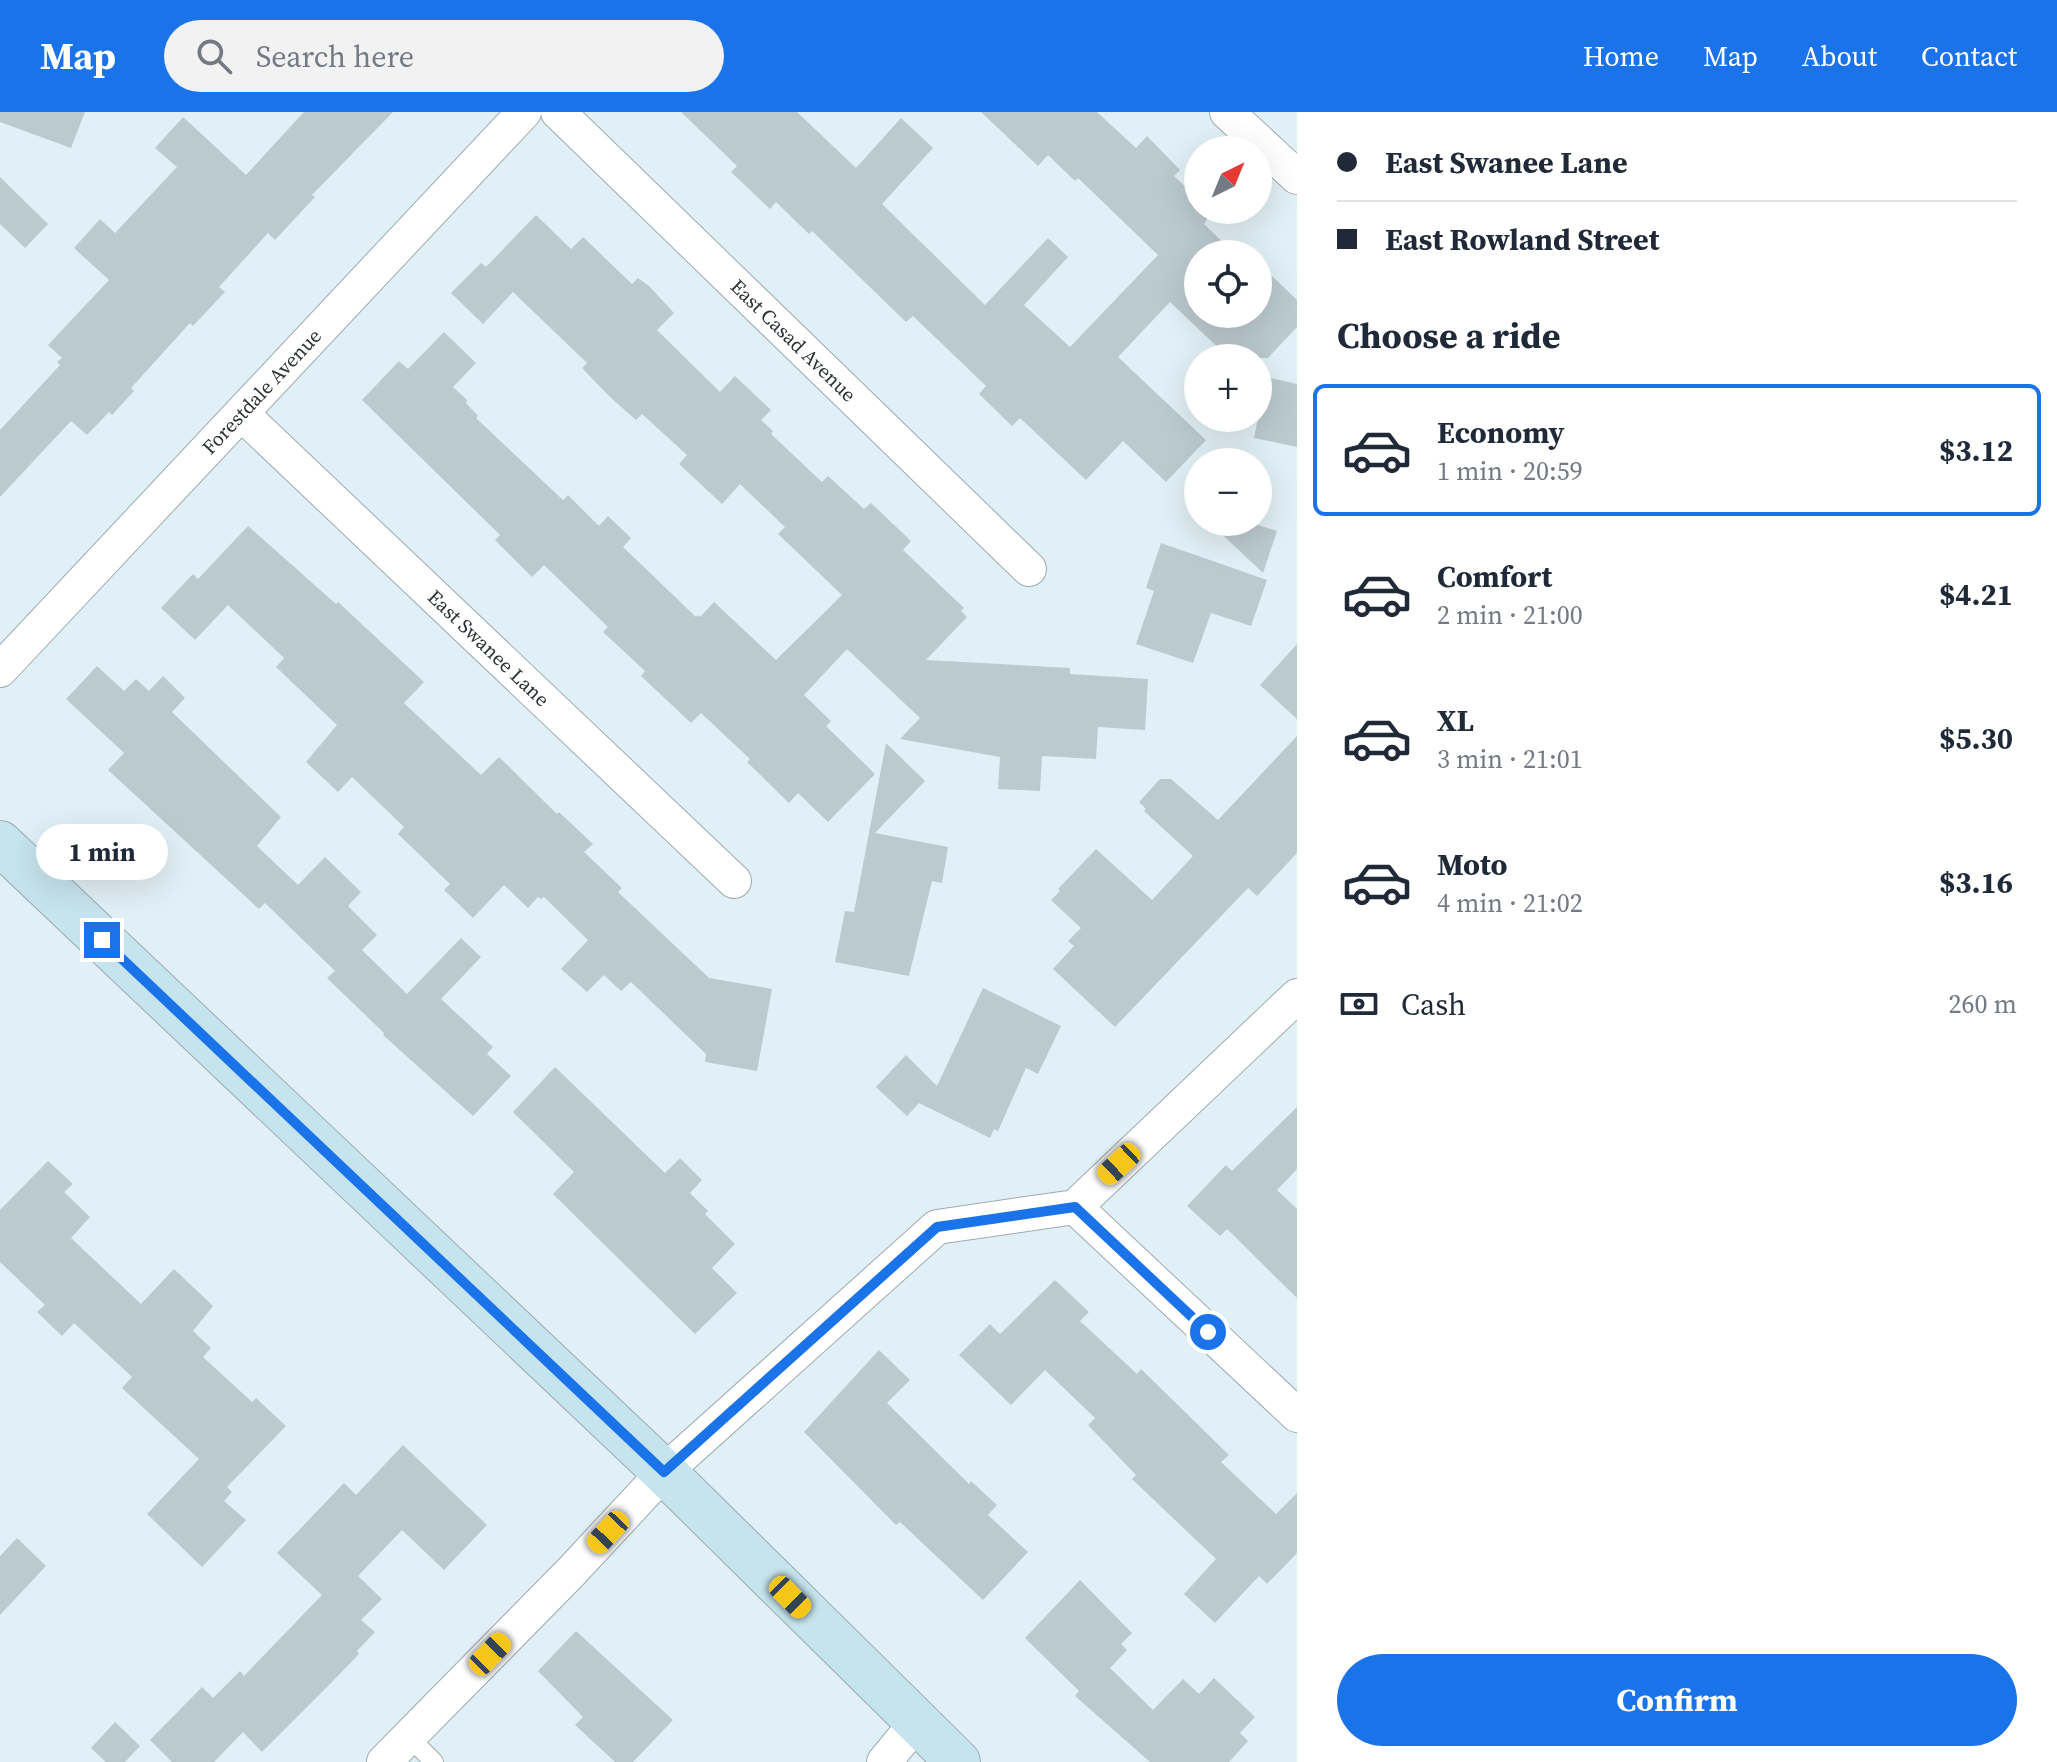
<!DOCTYPE html>
<html lang="en">
<head>
<meta charset="utf-8">
<style>
	:root { --surface:#fff; --page:#f2f2f3; --text:#1f2937; --muted:#747a83; --line:#e0e1e3; --accent:#1a73e8 }
	body { margin:0; font-family:"Source Serif 4",serif; background:var(--page); color:var(--text); height:100vh; display:flex; flex-direction:column; font-size:30px; white-space:nowrap }
	* { box-sizing:border-box; margin:0 }
	p { font-size:26px; color:var(--muted) }
	.icon { flex:none; width:44px; height:44px; fill:none; stroke:currentColor; stroke-width:2; stroke-linecap:round; stroke-linejoin:round }
	.map { position:relative; flex:1; overflow:hidden }
	.drawer { display:flex; flex-direction:column; background:var(--surface); width:760px }
	.drawer>* { flex:none }
	.banner { display:grid; align-content:center; height:176px; padding:0 40px; background:var(--surface) }
	.needle { width:52px; rotate:43deg }
	.tools { position:absolute; left:1184px; top:24px; display:grid; gap:16px }
	.tools a { display:grid; place-items:center; width:88px; height:88px; border-radius:50%; background:var(--surface); box-shadow:0 8px 32px #0002; font-size:40px }
	.end { position:absolute; width:36px; height:36px; margin:-18px; border:10px solid #1a73e8; background:#fff; box-shadow:0 0 0 4px #fff }
	.from { border-radius:50% }
	.bubble { position:absolute; height:56px; border-radius:28px; background:var(--surface); box-shadow:0 8px 32px #0002; font-size:26px; font-weight:700; line-height:56px; text-align:center }
	.car { position:absolute; width:24px; height:48px; margin:-24px -12px; border-radius:10px; box-shadow:0 0 6px 2px #0007; background:linear-gradient(#f5c518 24%,#345 0 40%,#f5c518 0 76%,#345 0 86%,#f5c518 0) }
	.banner b { display:flex; align-items:center; gap:28px; height:76px; font-size:30px }
	.banner b+b { border-top:2px solid var(--line) }
	.banner i { width:20px; height:20px; background:var(--text) }
	ul { padding:0; list-style:none }
	li { display:flex; align-items:center; gap:24px; height:132px; margin:0 16px 12px; padding:0 24px; border:4px solid transparent; border-radius:12px }
	li div { flex:1 }
	li b { display:block; font-size:30px }
	li em { font-style:normal; font-weight:700 }
	li.on { border-color:var(--accent) }
	li>.icon { width:72px; height:72px; stroke-width:1.5 }
	h2 { padding:0 40px; font-size:36px; line-height:96px }
	.pay { display:flex; align-items:center; gap:20px; height:88px; padding:0 40px; font-size:30px }
	.pay p { margin-inline-start:auto }
	.cta { display:flex; gap:16px; margin-top:auto; padding:16px 40px }
	.cta a { flex:1; height:92px; border-radius:48px; background:var(--accent); color:#fff; font-size:32px; font-weight:700; line-height:92px; text-align:center }
	header { display:flex; align-items:center; gap:48px; box-sizing:border-box; height:112px; padding:0 40px; background:var(--accent); color:#fff }
	header strong { font-size:38px }
	nav { display:flex; gap:44px; margin-inline-start:auto; font-size:28px }
	.search { width:560px; height:72px; background:var(--page); display:flex; align-items:center; gap:20px; box-sizing:border-box; padding:0 28px; border-radius:44px; color:var(--muted); font-size:30px }
	main { display:flex; flex:1; min-height:0 }
	.map>svg:first-child { display:block }
</style>
</head>
<body>
<header>
<strong>Map</strong>
<div class="search"><svg class="icon" aria-label="search" viewBox="0 0 24 24"><circle cx="10" cy="10" r="6"/><path d="M15 15l6 6"/></svg>Search here</div>
<nav><a>Home</a><a>Map</a><a>About</a><a>Contact</a></nav>
</header>
<main>
<div class="map">
<svg width="1297" height="1650" viewBox="0 0 1297 1650">
	<rect width="100%" height="100%" fill="#e1f0f6"/>
	<path fill="#bbcacf" d="M0,0h85l-14,36 -71,-26z
		M304,0h89l-81,83 3,2 -40,43 -7,-7 -49,54 6,5 -32,34 -3,-3 -59,65 3,3 -22,24 -3,-3 -22,23 -16,-14 -71,76v-67l60,-65 -3,-3 5,-4 -14,-13 61,-65 -35,-32 26,-29 15,14 62,-66 -22,-19 28,-31 63,58z
		M681,0h116l59,56 45,-50 32,30 -51,56 103,101 63,-67 20,19 -44,48 46,42 88,-92 -80,-77 -3,3 -27,-26 -10,11 -57,-54h116l39,36 11,-12 33,34 -6,6 24,23v11h9v10l-3,4 31,30h-37v60h60v-23l14,-15 25,24v27l-29,31h-39l-59,-56 -52,55 88,83 -40,42 -43,-41 -37,39 -66,-62 -8,8 -33,-32 7,-8 -73,-70 -7,6 -94,-91 -3,3 -33,-32 -6,7 -39,-37 6,-6z
		M0,65l48,47 -23,24 -25,-24z
		M536,103l35,34 12,-12 49,47 6,-6 11,8 25,27 -17,17 63,62 15,-16 36,34 -10,10 12,11 -2,3 51,48 6,-6 36,33 7,-6 40,38 -8,9 61,58 -3,3 6,6 -41,43 144,8v6l78,5 -3,51 -47,-3 -2,32 -54,-3 -2,35 -42,-2 2,-32 -100,-18 20,-21 -73,-69 -43,46 27,26 -5,5 49,48 -47,48 -30,-29 -9,10 -42,-41 3,-3 -49,-46 -10,10 -50,-47 4,-5 -42,-39 5,-5 -64,-62 -12,12 -37,-37 5,-5 -138,-135 37,-39 9,8 36,-37 32,31 -23,24 14,13 -1,3 12,13 -2,2 87,82 5,-5 31,31 9,-10 23,22 -8,9 73,70 2,-2 2,2 14,-15 62,58 66,-65 -64,-61 7,-7 -45,-43 -18,20 -43,-40 8,-9 -45,-41 -6,6 -25,-22 -29,-30 5,-5 -74,-71 -30,32 -32,-31 30,-30 5,4z
		M1258,263l39,9v63l-43,-9 4,-20z
		M1209,410h40l28,9 -14,42z
		M248,414l88,78 2,-2 86,80 -20,21 77,72 18,-18 58,57 2,-2 34,32 -9,8 38,36 -4,4 91,86 63,11 -15,82 -52,-9 1,-8 -75,-72 -10,9 -17,-16 -17,17 -26,-23 27,-29 -44,-43 -3,2 -3,-2 -10,11 -24,-23 -31,33 -29,-28 6,-6 -52,-50 6,-7 -52,-50 -14,15 -32,-30 31,-37 -61,-58 8,-9 -56,-53 -33,35 -34,-32 32,-34 5,5z
		M1161,431l106,37 -16,46 -40,-13 -18,50 -57,-19 18,-53 -8,-3z
		M1297,532v75l-37,-34z
		M97,554l27,25 12,-12 13,12 14,-15 22,22 -13,14 109,105 -24,29 41,39 27,-28 36,35 -13,14 29,29 -15,15 45,44 54,-56 20,19 -40,42 52,48 -6,7 24,22 -38,40 -90,-81 1,-2 -57,-55 8,-7 -70,-68 -6,6 -151,-139 16,-17 -58,-54z
		M1297,624v117l-40,43 -9,-8 -133,139 -62,-58 21,-23 -6,-5 13,-13 -30,-28 9,-9 -2,-2 38,-40 56,51 41,-44 -49,-45 2,-2 -7,-7 21,-23h11l47,41z
		M886,631l39,38 -50,52 73,14 -6,36 -10,-2 -23,95 -74,-14 10,-51 9,1z
		M983,876l78,38 -23,48 -12,-6 -28,63 -4,-2 -4,9 -71,-35 -12,13 -31,-29 30,-32 31,31z
		M555,955l110,106 15,-15 22,22 -12,13 18,18 -3,3 30,30 -23,24 25,25 -42,41 -142,-140 21,-22 -61,-60z
		M1297,995v62l-20,21 20,19v89l-70,-69 -7,7 -33,-30 39,-41 6,6z
		M48,1049l25,23 -9,8 26,25 -19,21 70,66 33,-35 39,37 -20,25 18,17 -8,9 49,45 4,-4 30,28 -59,61 5,5 -8,9 22,19 -44,47 -55,-53 52,-55 -77,-71 10,-11 -58,-54 -12,13 -25,-24 8,-7 -45,-43v-52z
		M1055,1168l34,32 -9,9 57,53 4,-5 88,86 -8,7 55,52 21,-21v60l-30,31 -8,-8 -44,47 -31,-29 32,-35 -84,-80 4,-4 -48,-50 7,-7 -50,-48 -34,35 -52,-50 31,-31 10,10z
		M879,1238l31,30 -23,23 82,81 2,-3 26,24 -9,10 40,37 -45,48 -83,-78 -4,3 -92,-93z
		M403,1333l84,80 -43,45 -42,-40 -44,46 24,23 -21,21 14,12 -18,19 2,3 -28,29 -69,69 -19,-20 -29,30h-42l-22,-22 52,-53 11,11 27,-27 4,5 78,-81 -45,-42 67,-70 12,12z
		M17,1426l29,28 -46,49v-59z
		M1080,1468l52,53 -11,11 6,6 -17,18 43,42 30,-31 16,15 15,-16 41,39 -15,16 8,8 -19,21h-79l-75,-66 4,-5 -54,-53z
		M576,1519l97,89 -40,42h-18l-40,-37 8,-8 -45,-46z
		M115,1610l25,24 -15,16h-19l-15,-14z"/>
	<g fill="none" stroke-linecap="round" stroke-linejoin="round">
		<defs>
			<path id="lane" d="M409,1625l25,25"/>
			<g id="street">
				<path id="s1" d="M558,0l471,457"/>
				<path d="M1227,0l70,65"/>
				<path id="s2" d="M242,302l492,467"/>
				<path id="s3" d="M0,558l524,-558"/>
				<path d="M1075,1095l222,208"/>
				<path d="M384,1650l187,-190 93,-100 273,-245 138,-20 222,-211"/>
				<path d="M884,1650l33,-40"/>
			</g>
			<path id="secondary" d="M0,731l664,629 294,290"/>
		</defs>
		<use href="#lane" stroke="#9dabb1" stroke-width="20"/>
		<use href="#street" stroke="#9dabb1" stroke-width="36"/>
		<use href="#secondary" stroke="#9dabb1" stroke-width="46"/>
		<use href="#lane" stroke="#fff" stroke-width="18"/>
		<use href="#street" stroke="#fff" stroke-width="34"/>
		<use href="#secondary" stroke="#c6e4ed" stroke-width="44"/>
	</g>
	<g fill="none" stroke-linecap="round" stroke-linejoin="round">
		<path stroke="#1a73e8" stroke-width="10" d="M102,828l562,532 273,-245 138,-20 133,125"/>
	</g>
	<g text-anchor="middle" dominant-baseline="central" stroke-width="6" stroke-linejoin="round" paint-order="stroke">
		<g font-size="20" fill="#2c3234" stroke="#e1f0f6">
			<text stroke="none"><textPath href="#s1" startOffset="328">East Casad Avenue</textPath></text>
			<text stroke="none"><textPath href="#s3" startOffset="382">Forestdale Avenue</textPath></text>
			<text stroke="none"><textPath href="#s2" startOffset="340">East Swanee Lane</textPath></text>
		</g>
	</g>
</svg>
<div class="tools">
<a><svg class="needle" viewBox="-14 -14 28 28"><path d="M0-13l5 13h-10z" fill="#e53935"/><path d="M0 13l5-13h-10z" fill="#747a83"/></svg></a>
<a><svg class="icon" aria-label="locate" viewBox="0 0 24 24"><circle cx="12" cy="12" r="6"/><path d="M12 2v4M12 18v4M2 12h4M18 12h4"/></svg></a>
<a>+</a>
<a>−</a>
</div>
<i class="end from" style="left:1208px;top:1220px"></i>
<i class="end" style="left:102px;top:828px"></i>
<div class="bubble" style="left:36px;top:712px;width:132px">1 min</div>
<i class="car" style="left:1119px;top:1052px;rotate:227deg"></i>
<i class="car" style="left:608px;top:1420px;rotate:223deg"></i>
<i class="car" style="left:790px;top:1485px;rotate:135deg"></i>
<i class="car" style="left:490px;top:1542px;rotate:44deg"></i>
</div>
<section class="drawer">
<div class="banner">
<b><i class="from"></i>East Swanee Lane</b>
<b><i></i>East Rowland Street</b>
</div>
<h2>Choose a ride</h2>
<ul>
<li class="on"><svg class="icon" aria-label="car" viewBox="0 0 24 24"><path d="M5 17H2v-5l4-1 3-4h7l3 4 3 1v5h-3M9 17h6M6 11h13"/><circle cx="7" cy="17" r="2"/><circle cx="17" cy="17" r="2"/></svg><div><b>Economy</b><p>1 min · 20:59</p></div><em>$3.12</em></li>
<li><svg class="icon" aria-label="car" viewBox="0 0 24 24"><path d="M5 17H2v-5l4-1 3-4h7l3 4 3 1v5h-3M9 17h6M6 11h13"/><circle cx="7" cy="17" r="2"/><circle cx="17" cy="17" r="2"/></svg><div><b>Comfort</b><p>2 min · 21:00</p></div><em>$4.21</em></li>
<li><svg class="icon" aria-label="car" viewBox="0 0 24 24"><path d="M5 17H2v-5l4-1 3-4h7l3 4 3 1v5h-3M9 17h6M6 11h13"/><circle cx="7" cy="17" r="2"/><circle cx="17" cy="17" r="2"/></svg><div><b>XL</b><p>3 min · 21:01</p></div><em>$5.30</em></li>
<li><svg class="icon" aria-label="car" viewBox="0 0 24 24"><path d="M5 17H2v-5l4-1 3-4h7l3 4 3 1v5h-3M9 17h6M6 11h13"/><circle cx="7" cy="17" r="2"/><circle cx="17" cy="17" r="2"/></svg><div><b>Moto</b><p>4 min · 21:02</p></div><em>$3.16</em></li>
</ul>
<div class="pay"><svg class="icon" aria-label="cash" viewBox="0 0 24 24"><path d="M3 7h18v10H3z"/><circle cx="12" cy="12" r="2"/></svg>Cash<p>260 m</p></div>
<div class="cta"><a>Confirm</a></div>
</section>
</main>
</body>
</html>
